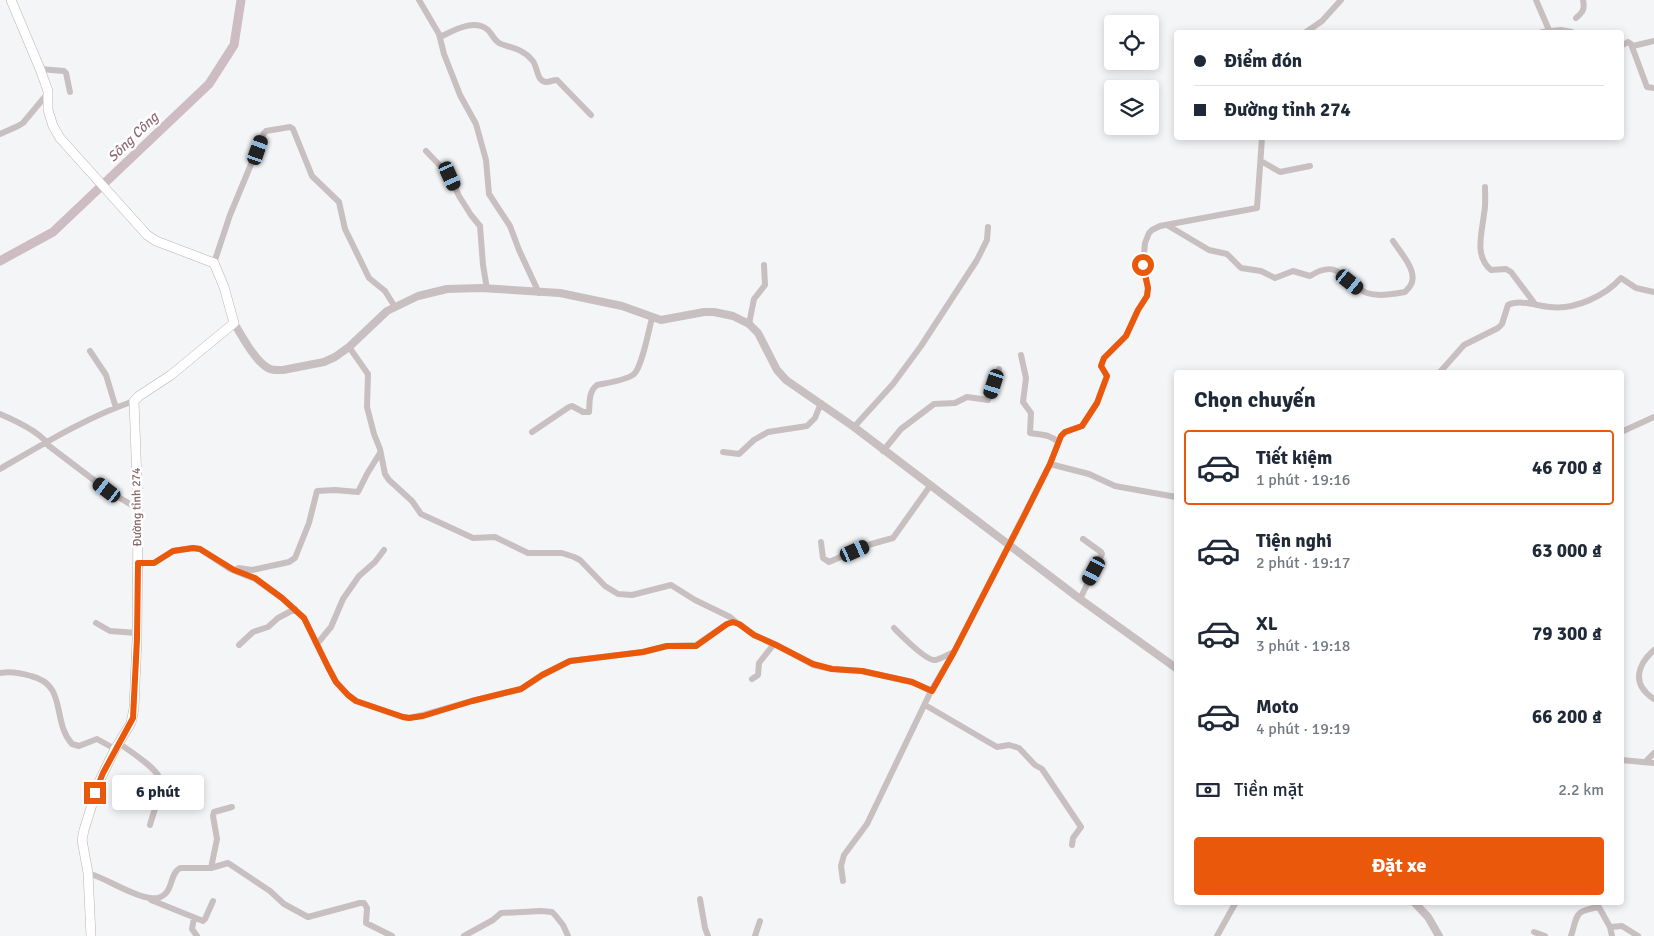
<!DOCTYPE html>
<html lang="vi">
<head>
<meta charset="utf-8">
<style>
	:root { --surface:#fff; --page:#f2f2f3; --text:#1f2937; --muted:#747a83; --line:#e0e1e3; --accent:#ea580c }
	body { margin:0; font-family:Signika,sans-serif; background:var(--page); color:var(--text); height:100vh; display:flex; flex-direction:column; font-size:19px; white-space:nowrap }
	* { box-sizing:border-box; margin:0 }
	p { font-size:16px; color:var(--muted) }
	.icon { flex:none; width:28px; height:28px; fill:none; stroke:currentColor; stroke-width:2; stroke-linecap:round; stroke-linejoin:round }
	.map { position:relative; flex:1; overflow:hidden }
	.drawer { position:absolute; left:1174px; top:370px; width:450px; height:535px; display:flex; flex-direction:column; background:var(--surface); border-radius:5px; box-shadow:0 2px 8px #0003 }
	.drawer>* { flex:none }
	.guide { position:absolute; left:1174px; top:30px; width:450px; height:110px; border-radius:5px; box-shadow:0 2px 8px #0003; display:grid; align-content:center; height:110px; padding:0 20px; background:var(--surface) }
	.tools { position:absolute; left:1104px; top:15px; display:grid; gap:10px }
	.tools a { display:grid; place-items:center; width:55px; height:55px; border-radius:5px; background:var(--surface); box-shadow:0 2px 8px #0003; font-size:25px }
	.end { position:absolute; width:22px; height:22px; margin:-11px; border:6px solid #ea580c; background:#fff; box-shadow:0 0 0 2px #fff }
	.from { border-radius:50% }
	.bubble { position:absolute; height:35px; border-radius:5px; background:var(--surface); box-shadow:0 2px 8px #0003; font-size:16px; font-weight:800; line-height:35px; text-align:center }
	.car { position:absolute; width:15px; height:30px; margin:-15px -8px; border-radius:6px; box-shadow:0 0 4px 1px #0007; background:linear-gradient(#222 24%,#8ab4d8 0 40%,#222 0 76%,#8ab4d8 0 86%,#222 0) }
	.guide b { display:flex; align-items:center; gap:18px; height:48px; font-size:19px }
	.guide b+b { border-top:1px solid var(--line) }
	.guide i { width:12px; height:12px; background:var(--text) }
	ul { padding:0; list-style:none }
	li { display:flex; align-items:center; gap:15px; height:75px; margin:0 10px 8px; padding:0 10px; border:2px solid transparent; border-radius:5px }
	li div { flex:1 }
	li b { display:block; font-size:19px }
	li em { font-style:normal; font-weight:800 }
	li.selected { border-color:var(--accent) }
	li>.icon { width:45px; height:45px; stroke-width:1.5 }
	h2 { padding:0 20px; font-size:22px; line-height:60px }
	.pay { display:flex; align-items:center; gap:12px; height:55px; padding:0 20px; font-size:19px }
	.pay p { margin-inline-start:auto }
	.button { display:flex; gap:10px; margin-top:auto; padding:10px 20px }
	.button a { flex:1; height:58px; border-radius:5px; background:var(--accent); color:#fff; font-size:20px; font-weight:800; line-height:58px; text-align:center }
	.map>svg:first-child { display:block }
</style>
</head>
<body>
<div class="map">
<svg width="1654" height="936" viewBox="0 0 1654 936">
	<rect width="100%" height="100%" fill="#f4f5f7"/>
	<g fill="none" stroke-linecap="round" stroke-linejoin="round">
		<path stroke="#cdbcc1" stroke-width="9" d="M0,261l53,-29 156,-148 25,-39 7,-45"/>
		<defs>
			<path id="secondary" d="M11,0l29,69 8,22v19l5,16 7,12 87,97 9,6 58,22 10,24 10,36 -63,52 -32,21 -5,5 4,108 -1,130 -3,69 -3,15 -16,26 -16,33 -15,48 -2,10 6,33 3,63"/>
		</defs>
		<use href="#secondary" stroke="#bdb2b2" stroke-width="10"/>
		<path stroke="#c8bfc0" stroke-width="6" d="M419,0l20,34 5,20 16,41 16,29 10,36 3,34 21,32 9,24 20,43
			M1536,0l13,30
			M1576,18c7,-6 9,-9 7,-18
			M1306,32l16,-11 19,-21
			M1542,32l19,-2 11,2
			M440,37c13,-6 34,-19 48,-7 5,5 6,11 13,14 12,4 23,6 31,16 6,6 4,21 14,22 4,0 7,-2 11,-2l34,35
			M1621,46l7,-4 3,2 16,43 7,1
			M1633,46l21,-5
			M40,69l24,2 2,2 4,19
			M0,134l18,-8 5,-3 25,-30
			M426,151l24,25 9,20 12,19 9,11 3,39 4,24
			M1261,161l19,11 30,-6
			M1485,187c0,9 1,18 -1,27 -2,19 -10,42 7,56l15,-1 5,3 24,32
			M1167,225l42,25 18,4 14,14 20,3 14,7 18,-7 17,5c32,-20 33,9 57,17 12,4 26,1 38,-1 3,-3 6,-6 7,-10 4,-13 -12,-30 -19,-41
			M214,263l16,-48 34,-82 2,-2 24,-4 3,2 19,47 27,26 6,27 24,49 16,13 10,16
			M749,324l5,-25 11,-14 -1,-20
			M349,347l19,27 -1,33 7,27 6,15 5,25 4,6 23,21 9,13 52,24 22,-1 33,16h34l12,4 6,3 25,26 13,8 14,1 39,-10 24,15 35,17 6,5
			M90,351l16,24 10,33
			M1021,355l5,23 -3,24 8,11 -1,20c11,2 20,1 28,9
			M1440,372l24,-27 34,-17 4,-4 6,-19c12,-6 29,1 42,2 25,3 55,-11 71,-29l15,10 18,4
			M0,414c14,6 42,19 49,32l58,44 31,19
			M854,427l39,-43 28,-38 56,-86 10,-20 1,-13
			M532,432l37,-25 3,-1 11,6h6c1,-9 -1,-20 8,-27 10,-2 31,-5 37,-11 8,-7 15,-45 18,-56
			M1621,432l33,-15
			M883,451l18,-22 33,-25 21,-1 12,-6 21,3 11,-31
			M723,452l16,2 15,-14 14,-8 39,-6 8,-8 6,-15
			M1050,464l39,10 26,12 61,11
			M0,469c43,-25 87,-52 134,-68
			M821,542l2,16 6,4 39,-17 25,-7 37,-52
			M138,563h16l19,-12 20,-3 7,1 30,20 25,10 27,19 22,20 24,49 8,15 12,13 8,6 47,16 6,1 14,-3 49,-14 49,-12 22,-14 27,-14 73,-9 24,-6 29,-1 31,-21 6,-2 6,2 15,11 23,10 36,20 19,4 30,2 50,11 19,9
			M235,570l4,-2 13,2 37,-8 6,-4 14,-35 8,-32 18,-1 23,2 9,-18 13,-21
			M1080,599l22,-45 -1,-2 -18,-13
			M96,623l14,8 27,2
			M894,628c7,7 32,33 41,32 6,-1 13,-6 19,-8
			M317,644l14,-17 12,-28 16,-23 16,-14 9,-12
			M239,645l14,-13 15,-5 10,-9 17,-9
			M1654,650c-18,16 -22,35 0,49
			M0,673c10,-2 21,0 31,3 37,9 20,44 41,68l7,2 18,-7 18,10
			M752,679l6,-4 1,-12 15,-19
			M925,705l72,42 12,-2 10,3 16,17 7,4 39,58 -8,11 -1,7
			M119,743c10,8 37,24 41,36 3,11 -7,34 -10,46
			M1621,760l33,3
			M1645,762l9,-9
			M211,868l6,-29 -4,-23 1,-4 18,-5
			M88,873c20,6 44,23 62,25 6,1 11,0 15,-4 8,-7 5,-20 15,-26h31l17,-5 42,28 14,13 24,13 52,-14h4l3,5 -1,15 26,13
			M843,881l-2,-15 3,-11 23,-31 64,-133 23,-39 96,-188 11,-28 4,-4 17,-6 15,-23 10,-27 -6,-10 3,-8 22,-22 12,-26 9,-14 1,-8 -5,-23 2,-22 4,-10 3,-3 8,-4 97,-18 5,-70
			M700,899l5,29 3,8
			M151,900l52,21 2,-2 8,-18
			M1596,902l14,25 2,9
			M194,918l-2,11 5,7
			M1610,927l12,-1 16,10
			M1534,932l11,4
			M464,936l29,-16 8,-7 40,-2 11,1 3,3 8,10 5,11
			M755,936l5,-15
			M1217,936l19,-34
			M1571,936c7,-22 3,-25 28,-29"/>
		<path stroke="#c8bfc0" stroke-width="8" d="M234,323c8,13 21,38 34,45 5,3 10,2 15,2l41,-8 11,-5 14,-10 38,-36 31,-15 29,-7 34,-1 79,5 62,13 39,14 43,-8h10l19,4 16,8 9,9 19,37 9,10 68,47 226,172 96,69
			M1414,902l14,15 11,19"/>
		<use href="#secondary" stroke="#fff" stroke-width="9"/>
	</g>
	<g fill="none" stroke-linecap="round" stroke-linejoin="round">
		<path stroke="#ea580c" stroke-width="6" d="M95,793l8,-20 30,-55 4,-79 1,-76h16l19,-12 20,-3 7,1 34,21 21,8 27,20 22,20 24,49 8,15 12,13 8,6 47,16 6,1 14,-2 49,-15 49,-12 21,-14 28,-14 73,-9 24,-6h29l31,-22 6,-2 6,2 15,11 22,10 37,19 19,5 30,2 50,11 20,9 22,-39 69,-134 27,-54 11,-28 4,-4 17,-6 15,-23 10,-27 -6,-10 3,-8 22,-22 12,-26 9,-14 1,-8 -5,-23"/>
	</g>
	<g text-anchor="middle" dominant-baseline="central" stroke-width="5" stroke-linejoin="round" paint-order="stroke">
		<g font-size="12" fill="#866567" stroke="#fff">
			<text transform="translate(137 507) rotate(-91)">Đường tỉnh 274</text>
		</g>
		<g font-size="14" font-style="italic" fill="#906a74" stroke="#fff">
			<text transform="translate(133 137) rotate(-44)">Sông Công</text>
		</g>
	</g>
</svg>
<div class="tools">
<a><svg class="icon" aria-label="locate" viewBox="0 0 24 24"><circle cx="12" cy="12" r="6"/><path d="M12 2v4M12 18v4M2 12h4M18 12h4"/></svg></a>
<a><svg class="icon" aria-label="layers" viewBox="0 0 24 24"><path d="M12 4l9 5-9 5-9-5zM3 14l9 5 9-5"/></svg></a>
</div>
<i class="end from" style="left:1143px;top:265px"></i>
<i class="end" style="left:95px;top:793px"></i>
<div class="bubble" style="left:112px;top:775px;width:92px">6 phút</div>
<i class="car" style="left:258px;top:150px;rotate:19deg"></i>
<i class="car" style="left:450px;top:176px;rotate:156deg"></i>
<i class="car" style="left:1350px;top:282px;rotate:129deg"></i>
<i class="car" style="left:994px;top:384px;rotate:198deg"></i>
<i class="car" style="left:107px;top:490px;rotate:307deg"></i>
<i class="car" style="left:855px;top:551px;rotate:66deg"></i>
<i class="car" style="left:1094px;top:571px;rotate:208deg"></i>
<div class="guide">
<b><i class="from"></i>Điểm đón</b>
<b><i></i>Đường tỉnh 274</b>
</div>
<section class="drawer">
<h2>Chọn chuyến</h2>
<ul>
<li class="selected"><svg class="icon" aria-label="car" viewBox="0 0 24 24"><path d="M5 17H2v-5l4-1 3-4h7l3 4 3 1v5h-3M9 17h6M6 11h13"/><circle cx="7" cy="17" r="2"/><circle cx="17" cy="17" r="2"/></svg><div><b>Tiết kiệm</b><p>1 phút · 19:16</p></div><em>46 700 ₫</em></li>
<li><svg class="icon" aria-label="car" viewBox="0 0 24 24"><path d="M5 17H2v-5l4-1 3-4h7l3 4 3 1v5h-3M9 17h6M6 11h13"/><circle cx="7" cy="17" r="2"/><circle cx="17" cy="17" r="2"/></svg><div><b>Tiện nghi</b><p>2 phút · 19:17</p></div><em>63 000 ₫</em></li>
<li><svg class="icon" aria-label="car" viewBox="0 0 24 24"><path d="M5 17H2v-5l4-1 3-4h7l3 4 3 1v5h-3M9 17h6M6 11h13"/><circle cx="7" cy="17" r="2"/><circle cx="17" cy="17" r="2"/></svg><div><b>XL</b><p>3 phút · 19:18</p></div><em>79 300 ₫</em></li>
<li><svg class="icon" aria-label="car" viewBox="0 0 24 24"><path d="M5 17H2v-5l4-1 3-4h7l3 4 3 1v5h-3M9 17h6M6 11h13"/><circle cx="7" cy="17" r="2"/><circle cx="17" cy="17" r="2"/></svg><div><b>Moto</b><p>4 phút · 19:19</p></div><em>66 200 ₫</em></li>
</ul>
<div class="pay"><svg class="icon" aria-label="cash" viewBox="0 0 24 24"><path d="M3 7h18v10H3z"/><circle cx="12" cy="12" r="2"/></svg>Tiền mặt<p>2.2 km</p></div>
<div class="button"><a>Đặt xe</a></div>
</section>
</div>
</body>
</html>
